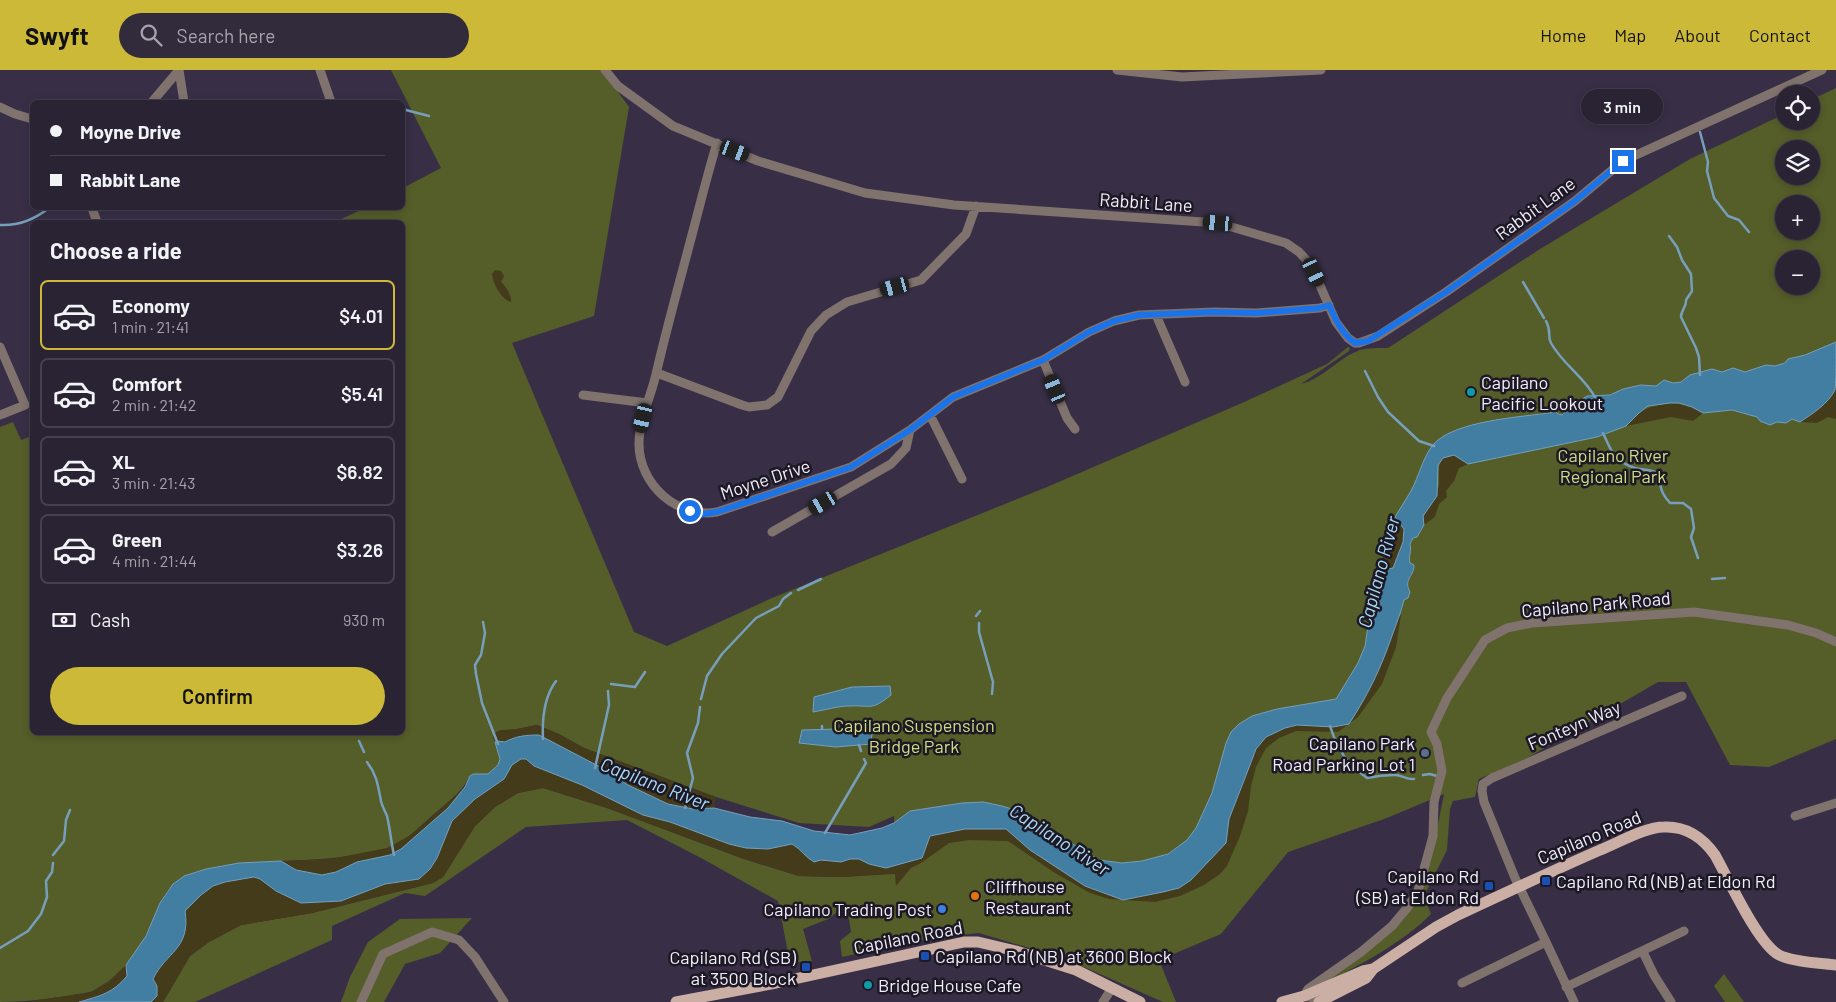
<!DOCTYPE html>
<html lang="en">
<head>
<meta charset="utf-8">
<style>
	:root { --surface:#2a2334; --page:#322b3c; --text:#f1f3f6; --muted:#a5a4ac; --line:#46404f; --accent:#cdb938 }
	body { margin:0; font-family:Barlow,sans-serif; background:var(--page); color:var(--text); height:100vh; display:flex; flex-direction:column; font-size:19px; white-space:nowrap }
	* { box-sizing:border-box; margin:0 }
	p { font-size:16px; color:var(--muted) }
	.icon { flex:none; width:28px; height:28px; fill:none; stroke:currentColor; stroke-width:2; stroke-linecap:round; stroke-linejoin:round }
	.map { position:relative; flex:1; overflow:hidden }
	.sheet { position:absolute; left:30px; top:150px; width:375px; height:515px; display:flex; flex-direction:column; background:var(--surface); border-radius:8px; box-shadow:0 2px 8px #0003,0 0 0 1px var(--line) }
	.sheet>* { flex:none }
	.guide { position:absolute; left:30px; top:30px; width:375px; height:110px; border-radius:8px; box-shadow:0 2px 8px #0003,0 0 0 1px var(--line); display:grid; align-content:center; height:110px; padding:0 20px; background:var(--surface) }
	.tools { position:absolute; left:1775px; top:15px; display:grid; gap:10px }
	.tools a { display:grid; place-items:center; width:45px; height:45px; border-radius:50%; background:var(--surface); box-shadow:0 2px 8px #0003,0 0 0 1px var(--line); font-size:25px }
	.end { position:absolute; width:22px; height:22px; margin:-11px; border:6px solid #1a73e8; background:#fff; box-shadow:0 0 0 2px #fff }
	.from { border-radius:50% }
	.bubble { position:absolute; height:35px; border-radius:18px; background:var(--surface); box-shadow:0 2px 8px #0003,0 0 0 1px var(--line); font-size:16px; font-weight:600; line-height:35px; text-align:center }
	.car { position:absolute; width:15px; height:30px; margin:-15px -8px; border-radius:6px; box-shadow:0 0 4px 1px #0007; background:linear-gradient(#222 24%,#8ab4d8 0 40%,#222 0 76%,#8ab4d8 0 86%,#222 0) }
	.guide b { display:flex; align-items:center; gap:18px; height:48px; font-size:19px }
	.guide b+b { border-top:1px solid var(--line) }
	.guide i { width:12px; height:12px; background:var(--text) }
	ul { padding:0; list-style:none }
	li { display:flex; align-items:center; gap:15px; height:70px; margin:0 10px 8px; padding:0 10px; border:2px solid var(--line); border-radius:8px }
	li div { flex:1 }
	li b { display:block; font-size:19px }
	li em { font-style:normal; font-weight:600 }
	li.current { border-color:var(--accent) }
	li>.icon { width:45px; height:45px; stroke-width:1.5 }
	h2 { padding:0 20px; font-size:22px; line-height:60px }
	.pay { display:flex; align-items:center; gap:12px; height:55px; padding:0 20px; font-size:19px }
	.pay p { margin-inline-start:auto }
	.cta { display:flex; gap:10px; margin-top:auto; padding:10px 20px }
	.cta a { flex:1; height:58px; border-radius:30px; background:var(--accent); color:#111; font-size:20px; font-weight:600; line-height:58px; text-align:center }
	header { display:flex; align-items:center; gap:30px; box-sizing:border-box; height:70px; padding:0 25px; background:var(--accent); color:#111 }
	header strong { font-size:24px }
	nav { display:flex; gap:28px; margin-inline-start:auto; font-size:18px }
	.search { width:350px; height:45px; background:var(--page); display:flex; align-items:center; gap:12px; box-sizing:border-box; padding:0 18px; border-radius:28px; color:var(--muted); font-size:19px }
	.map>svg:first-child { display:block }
</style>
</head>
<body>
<header>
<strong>Swyft</strong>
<div class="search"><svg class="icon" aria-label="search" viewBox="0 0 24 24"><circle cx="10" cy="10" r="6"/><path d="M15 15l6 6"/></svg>Search here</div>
<nav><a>Home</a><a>Map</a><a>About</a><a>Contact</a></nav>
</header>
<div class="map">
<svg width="1836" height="932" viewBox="0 0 1836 932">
	<rect width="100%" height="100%" fill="#382f46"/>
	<path fill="#555d29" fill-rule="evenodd" d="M391,0h211l27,37 -35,209 -82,27 122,289 33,14 105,-48 275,-111 195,-84 85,-39 21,-17 2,1 -1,3 -48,33c23,-6 37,-26 59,-34 8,-2 19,-2 28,-2l152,-99 150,-90 94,-45v7h27v-21l25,-12v651l-67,28 -39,-2 -44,-83h-28l-131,76 -48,21 -4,18 -22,4 -3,8 -3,41 -23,46 7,18c-26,27 -70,51 -104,67l64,-49 13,-13 7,-11 24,-69 9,-45 -57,24 -99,34 -67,82 -62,26 17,42h-13l-97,-43 -87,-26 -42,4 -95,20 -2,-16 11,-9 -2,-13 -8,-10 -13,10 -25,10 9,32 -22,2 -12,-62 -75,-42 -76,-39 -101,7 -101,69 -20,-3 -73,33v14l-137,62h-32l27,-46 19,-14 32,-17 71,-12 121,-30 10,-6 32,-51 20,-19 23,-14 25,-5 64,20 137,51 55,17 43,1 54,-4 -2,-57 -25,11 -70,-4 -83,-26 -132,-49 -25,-14 -22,-9 -20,4 -20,20 3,10 -2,6 -10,9h-15l-3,2c-8,16 -22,26 -36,38 -14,13 -28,26 -45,34 -10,4 -23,5 -34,7 -55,10 -114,0 -168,20 -17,6 -26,26 -32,41 -12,27 -34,67 -65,76 -7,2 -15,2 -22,4 -23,3 -45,6 -68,6v-575l13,-5 8,18 11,-4v296h370v-510h-67l30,-14h37l1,-20 38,-20zM1784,79h27v27h-27zM1784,134h27v27h-27zM1784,189h27v27h-27z
		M472,848l-32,35 -35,11 -21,38h-43l9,-25 18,-35 32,-23z
		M1724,904l20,28h-19l-11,-16z"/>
	<path fill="#443b1b" d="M495,200l6,1 3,5 -3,6c5,4 11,14 10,20 -9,-2 -18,-18 -19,-28z
		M1836,318v31l-8,-2 -11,6 -17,-1c14,-10 26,-19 36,-34z
		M1670,333c13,0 23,4 33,10l-10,8 -22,-4 -45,9c17,-18 20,-19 44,-23z
		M1454,385l14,9 -9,4 -5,13 -8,10 1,6 -8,7 -4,13 -11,8c-2,-14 8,-23 14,-36 4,-11 -3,-19 5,-31z
		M1395,447l9,12 -1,13 -10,26 -11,2 3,-40z
		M1401,545l-5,32 -14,37 -24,33 -20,15 -42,-1 -17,7 -13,10 -10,19 -5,19 -3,25 -8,25 -13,30 -7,8 -16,11 -24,11 -25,6 -46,-3 -19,-6 -35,-20 -47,-32 -39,-1 -20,3 -28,20 -10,5 -15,18 -1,-12 -53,3 -43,-1 -55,-17 -137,-51 -64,-20 -25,5 -23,14 -20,19 -32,51 -10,6 -121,30 -71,12 -32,17 -19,14 -27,46h-136l64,-10 18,-11 17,-16 10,-14 10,-15 14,-33 13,-19 11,-8 22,-7 36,-6 89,-4 56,-11 24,-13 54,-48 24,1 15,-9 -7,-38 -2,1 -2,-5 3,-5 5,-2 16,-1 20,-4 22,9 25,14 132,49 -2,11 36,9 32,4 32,10 36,4 32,-7 12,-5 16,-12 52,-8 21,-1 19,4 17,5 80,49 23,3 20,-2 25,-7 20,-14 9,-12 16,-35 14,-50 5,-11 8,-8 13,-8 25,-7 59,-10 22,-36 7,-17 3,-20z"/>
	<path fill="#427ea1" stroke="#779fbc" d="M1836,272c0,10 0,41 -1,48 -7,14 -23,24 -35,32l-8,-3 -6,4 -9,-1 -7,3 -10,-4 -3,-4 -25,-7 -29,3 -11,-6 -13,-4h-9l-22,3 -9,7 -13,13 -29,11 -129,27 -14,-9 -11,3 -5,7 -1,31 -14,20 1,9 -7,12 -4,1 -3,6c2,7 -2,13 0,19l4,2c0,12 -11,14 -4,27l-2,6 -4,2c-3,12 -7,22 -11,33 -12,35 -24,60 -44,91l-16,3 -36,-2 -12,3 -19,9 -10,12 -6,16 -21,54 -3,24 -35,37 -12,8 -16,4 -40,8 -38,-14 -55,-36 -24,-21h-41l-35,7 -8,22 -36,10 -17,-4 -10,-5h-9l-9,3 -20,-2 -7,2c-9,-5 -13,-13 -22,-18l-24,5 -22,-1 -17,-4 -59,-22 -27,-7 -61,-30 -48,-19 -8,-7h-5l-9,6 -8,14 -29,20 -23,22 -15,37 -7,11 -11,10 -34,5 -44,17 -40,2 -25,-12 -16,-12 -6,-2 -29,5 -12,4 -12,9 -16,16c6,38 -19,41 -32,68l4,7v10l-6,6h-72c21,-6 34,-9 48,-26l-1,-11 20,-29 14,-33 13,-19 11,-8 22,-7 33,-6 42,-2 15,9 26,5 14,-3 21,-10 33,-7 11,-6 47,-41 17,-21 5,-11 3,-2h15l10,-9 2,-6 -5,-17 2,-1 8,1c11,-6 21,-7 34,-7l63,33 26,17 40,19 25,5 21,-1 36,9 32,4 32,10 36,4 32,-7 12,-5 16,-12 52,-8 21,-1 19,4 17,5 80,49 23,3 20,-2 26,-7 19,-14 9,-12 16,-35 14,-50 5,-11 8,-8 13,-8 25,-7 59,-10 22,-36 7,-17 3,-20 14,-56 11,-2 10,-26 1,-13 -9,-12c5,-9 11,-17 16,-26 8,-15 11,-31 21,-45 20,-26 92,-29 124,-34l2,2 4,1 11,-10 14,-9 23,-1 13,-6 18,-4 15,1 8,-6 9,3 8,-1 9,-7 22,-6 10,3 11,-4 12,4 21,-7 9,1 10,-3 3,-4 17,-4z
		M890,616l1,9c-20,16 -19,10 -41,11 -12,0 -25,4 -37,6l1,-15 38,-10z
		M837,659l35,4 -1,11 -35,3 -37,-4 3,-13z"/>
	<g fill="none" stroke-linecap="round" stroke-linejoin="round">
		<path stroke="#779fbc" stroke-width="2.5" d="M402,39l27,7
			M1700,62l8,30 -1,9 7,27 14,18 11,4 10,12
			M0,155c18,1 35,-6 49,-17
			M1669,166l8,11 5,13 9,14 1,17 -6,9c1,6 -5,10 -5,17l15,31 3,9 1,18
			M1523,212l21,36
			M1546,251c6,11 1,15 5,22 12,22 34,34 45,56
			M1365,301l13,26 10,15 31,29 15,5
			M1603,363c9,19 10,28 32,35 7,2 13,1 20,4 8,12 2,17 15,31h13l8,6 3,19 -3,9 7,21
			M1712,509l13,-1
			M798,520l23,-11
			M976,546l4,-5
			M483,552l2,11 -4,22 -6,10 1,9 6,29 16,41
			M979,553v9l14,50 -1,12
			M611,614l24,3 10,-15
			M701,629l6,-23 15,-22 34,-36 23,-12 4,-7 8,-6
			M1330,656c5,16 14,32 25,45h3l9,7c9,-2 19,-3 28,-3 7,0 12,5 19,4
			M822,659v-3
			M543,669c-1,-20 1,-42 13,-58
			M359,671l5,11
			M859,675l2,6
			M367,692c10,13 11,24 14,39 1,5 4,10 6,15 3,12 4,26 7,39
			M595,698l14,-63 -1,-14
			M1423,705l7,-1 7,2
			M685,738l8,-30 -6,-25 11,-30 2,-16
			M825,763l41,-70 -2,-4
			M53,785l11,-14 2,-21 4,-10
			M0,878l28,-17 13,-17 6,-17 -1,-16 6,-9 1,-9"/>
		<path stroke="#80726d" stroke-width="9" d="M179,0l5,32
			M320,0l11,32
			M605,0l13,16 55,40 85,35 107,32 89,12 264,18 68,20 13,9 12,13 25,57 12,16 7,5h4l19,-7 68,-44 129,-91 48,-40 199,-91
			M1117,0l65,7 139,-7
			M152,32l27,-32
			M0,37l15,7 17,5
			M717,73c-9,29 -16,58 -24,88 -12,46 -25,92 -36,139 -5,25 -18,48 -18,74 0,40 38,75 78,68l134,-45 59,-37 43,-33 90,-37 46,-28 25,-11 25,-6 75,-3 43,1 63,-5 9,-3
			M92,138l5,14
			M1156,245l29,67
			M0,277l25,58 -25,10
			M1043,290l24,58 8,11
			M657,303l85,32 7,2 18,-2 11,-8 33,-66 15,-16 21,-13 74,-22 45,-46 10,-28
			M583,325l64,8
			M930,345l32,64
			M772,462l119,-68 15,-16 4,-18
			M1795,746l41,-13
			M1643,882l11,23 17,27
			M1462,913l84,-41
			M1566,917l118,-56
			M361,932l22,-48 49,-22 27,8 16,17 29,45
			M1103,932l9,-14
			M1318,932l-4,-4 -10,-2 4,-7 53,-37 31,-26 16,-19 10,-16 15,-55 1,-34 8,-31 -5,-27 -6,-12 16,-34 38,-58 22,-12 25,-5 162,-11 94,13 28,8 20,9
			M1574,932l-28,-60 -31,-64 -31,-76 -2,-11 1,-7 9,-6 190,-82"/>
		<path stroke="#cbafa5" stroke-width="11" d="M676,932l100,-19 188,-41h14l38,9 60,19 64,32
			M1282,932l22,-6 59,-25 10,-2
			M1319,932l47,-24 7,-9 63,-42 22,-12c47,-22 94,-44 142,-65 18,-7 45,-23 64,-23 23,-1 39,11 51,28 13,23 43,89 64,100 14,7 41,8 57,10"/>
	</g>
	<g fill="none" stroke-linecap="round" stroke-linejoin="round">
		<path stroke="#1a73e8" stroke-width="6" d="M690,441l13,3 14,-2 134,-45 59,-37 43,-33 90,-37 46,-28 25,-11 25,-6 75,-3 43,1 63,-5 9,-3c7,15 12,28 26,38l13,-2 78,-49 129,-91 48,-40"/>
	</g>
	<g fill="#0f9aa8" stroke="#1d1924" stroke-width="2">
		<circle cx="1471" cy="322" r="5"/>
		<circle cx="868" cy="915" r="5"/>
	</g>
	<circle fill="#5c6f8a" stroke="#1d1924" stroke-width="2" cx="1425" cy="683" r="5"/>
	<g fill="#1a4fb4" stroke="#1d1924" stroke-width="2">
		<rect x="1541" y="806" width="10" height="10" rx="2.5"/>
		<rect x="1484" y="811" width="10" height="10" rx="2.5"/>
		<rect x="920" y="881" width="10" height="10" rx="2.5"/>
		<rect x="801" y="892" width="10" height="10" rx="2.5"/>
	</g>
	<circle fill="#e8710a" stroke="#1d1924" stroke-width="2" cx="975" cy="826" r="5"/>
	<circle fill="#3f7fe0" stroke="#1d1924" stroke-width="2" cx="942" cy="839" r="5"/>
	<g text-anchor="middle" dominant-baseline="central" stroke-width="5" stroke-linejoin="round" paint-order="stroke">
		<g font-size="18" fill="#f2edfc" stroke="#1d1924">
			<text transform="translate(1146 132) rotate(4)">Rabbit Lane</text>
			<text transform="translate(1535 138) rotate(-36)">Rabbit Lane</text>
			<text transform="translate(765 409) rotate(-18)">Moyne Drive</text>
			<text transform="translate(1596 534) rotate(-5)">Capilano Park Road</text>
			<text transform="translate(1574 655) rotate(-23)">Fonteyn Way</text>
			<text transform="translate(1589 767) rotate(-23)">Capilano Road</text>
			<text transform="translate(908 867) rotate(-11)">Capilano Road</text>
		</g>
		<g font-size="18" fill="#f2edfc" stroke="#1d1924" text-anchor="start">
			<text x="1481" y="312">Capilano<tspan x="1481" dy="21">Pacific Lookout</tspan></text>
			<text x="1415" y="673" text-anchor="end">Capilano Park<tspan x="1415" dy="21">Road Parking Lot 1</tspan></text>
			<text x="1479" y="806" text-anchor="end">Capilano Rd<tspan x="1479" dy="21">(SB) at Eldon Rd</tspan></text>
			<text x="1556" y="811">Capilano Rd (NB) at Eldon Rd</text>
			<text x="985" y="816">Cliffhouse<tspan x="985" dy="21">Restaurant</tspan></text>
			<text x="932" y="839" text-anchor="end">Capilano Trading Post</text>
			<text x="935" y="886">Capilano Rd (NB) at 3600 Block</text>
			<text x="796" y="887" text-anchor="end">Capilano Rd (SB)<tspan x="796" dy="21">at 3500 Block</tspan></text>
			<text x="878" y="915">Bridge House Cafe</text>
		</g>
		<g font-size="18" fill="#cede86" stroke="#1d1924">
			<text x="1613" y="385">Capilano River<tspan x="1613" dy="21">Regional Park</tspan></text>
			<text x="914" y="655">Capilano Suspension<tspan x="914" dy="21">Bridge Park</tspan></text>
		</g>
		<g font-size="19" font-style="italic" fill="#a7d9f8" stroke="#1d1924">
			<text transform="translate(1378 502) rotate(-75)">Capilano River</text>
			<text transform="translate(655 713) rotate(21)">Capilano River</text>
			<text transform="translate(1060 769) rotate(33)">Capilano River</text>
		</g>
	</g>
</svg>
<div class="tools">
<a><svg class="icon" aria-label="locate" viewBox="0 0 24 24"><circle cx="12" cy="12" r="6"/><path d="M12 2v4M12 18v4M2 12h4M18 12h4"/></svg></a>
<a><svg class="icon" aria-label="layers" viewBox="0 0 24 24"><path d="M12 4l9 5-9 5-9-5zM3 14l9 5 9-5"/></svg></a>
<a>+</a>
<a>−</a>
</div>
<i class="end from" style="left:690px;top:441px"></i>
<i class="end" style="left:1623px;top:91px"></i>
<div class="bubble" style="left:1581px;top:19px;width:82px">3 min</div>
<i class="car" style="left:735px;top:81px;rotate:111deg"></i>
<i class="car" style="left:1218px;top:153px;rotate:275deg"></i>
<i class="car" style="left:1314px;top:202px;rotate:155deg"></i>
<i class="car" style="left:895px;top:217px;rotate:255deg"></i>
<i class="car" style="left:1055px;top:319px;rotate:337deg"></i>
<i class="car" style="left:643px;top:348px;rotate:193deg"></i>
<i class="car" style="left:823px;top:433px;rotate:240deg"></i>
<div class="guide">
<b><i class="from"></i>Moyne Drive</b>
<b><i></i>Rabbit Lane</b>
</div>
<section class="sheet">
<h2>Choose a ride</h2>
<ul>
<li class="current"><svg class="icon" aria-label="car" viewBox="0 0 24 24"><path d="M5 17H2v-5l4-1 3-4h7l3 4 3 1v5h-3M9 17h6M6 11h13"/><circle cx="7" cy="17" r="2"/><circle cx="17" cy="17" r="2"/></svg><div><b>Economy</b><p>1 min · 21:41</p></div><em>$4.01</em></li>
<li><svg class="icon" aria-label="car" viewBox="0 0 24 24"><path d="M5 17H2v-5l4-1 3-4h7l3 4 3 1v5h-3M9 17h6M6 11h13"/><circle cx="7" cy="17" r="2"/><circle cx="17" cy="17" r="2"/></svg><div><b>Comfort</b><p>2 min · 21:42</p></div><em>$5.41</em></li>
<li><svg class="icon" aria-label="car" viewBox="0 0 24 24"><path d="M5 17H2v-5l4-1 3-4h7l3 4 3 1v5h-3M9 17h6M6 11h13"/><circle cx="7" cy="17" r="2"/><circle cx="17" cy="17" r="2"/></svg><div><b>XL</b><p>3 min · 21:43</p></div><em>$6.82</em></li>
<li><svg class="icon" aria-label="car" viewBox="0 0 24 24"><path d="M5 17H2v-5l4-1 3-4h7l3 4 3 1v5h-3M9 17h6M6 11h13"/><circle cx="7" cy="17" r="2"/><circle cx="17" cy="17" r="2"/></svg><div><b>Green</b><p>4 min · 21:44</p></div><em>$3.26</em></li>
</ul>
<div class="pay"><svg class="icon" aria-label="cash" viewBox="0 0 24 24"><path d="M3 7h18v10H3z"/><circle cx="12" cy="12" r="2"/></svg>Cash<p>930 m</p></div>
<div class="cta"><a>Confirm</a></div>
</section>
</div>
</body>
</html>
